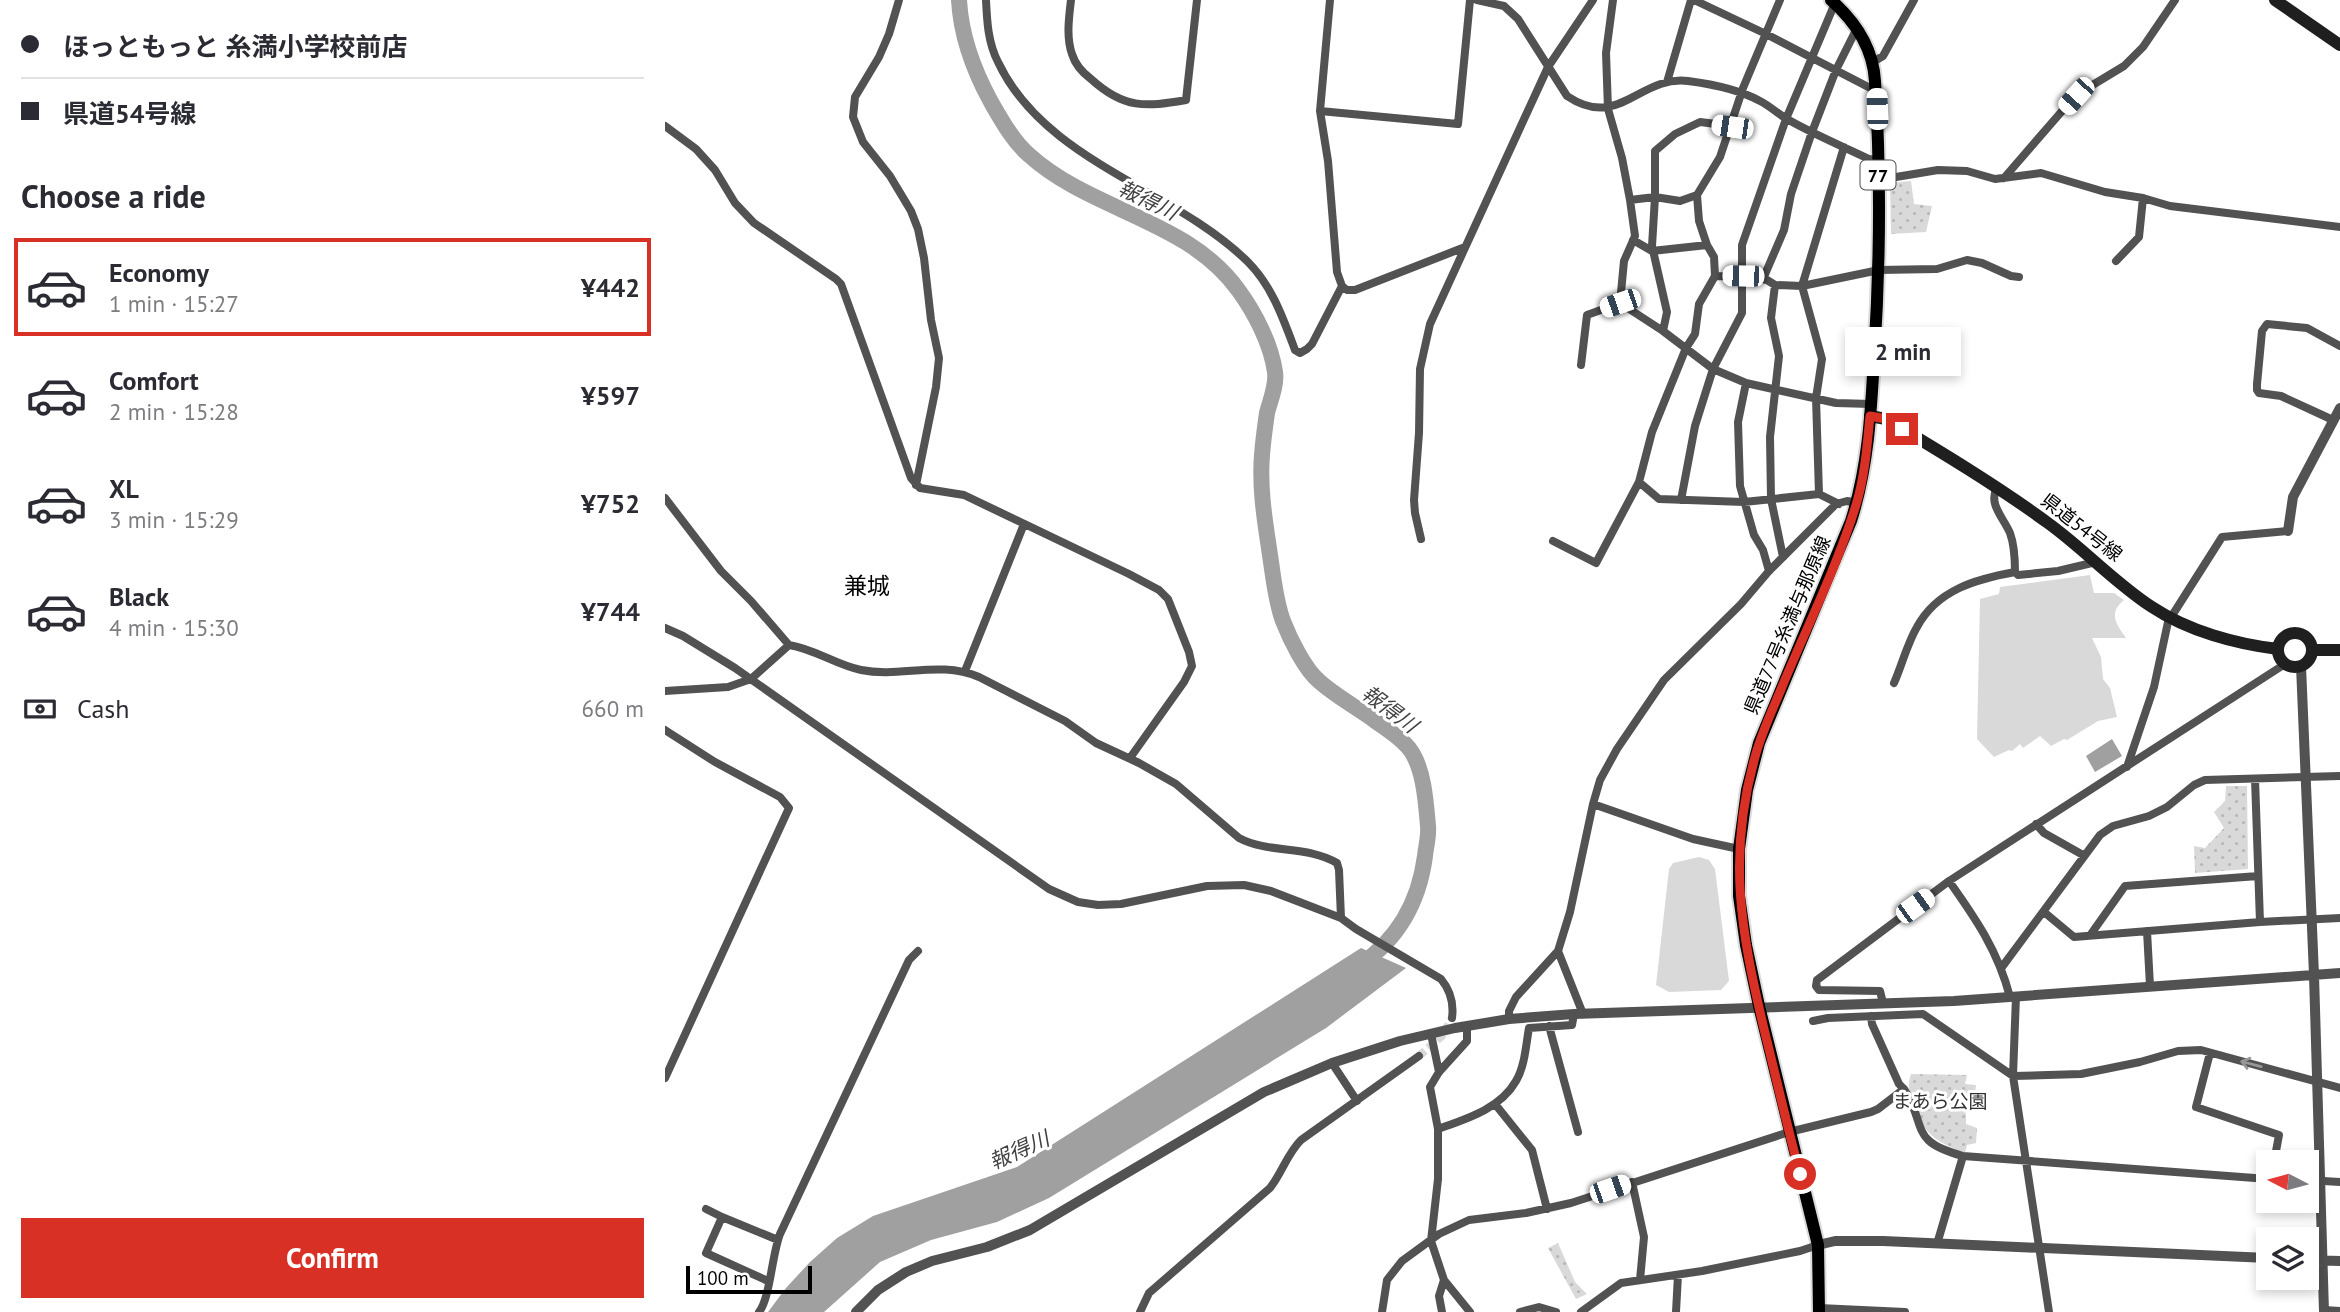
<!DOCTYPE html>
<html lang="en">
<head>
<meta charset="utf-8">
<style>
	:root { --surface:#fff; --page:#f7f7f7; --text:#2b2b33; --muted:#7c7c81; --line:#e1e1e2; --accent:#d93025 }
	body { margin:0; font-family:"PT Sans","Noto Sans JP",sans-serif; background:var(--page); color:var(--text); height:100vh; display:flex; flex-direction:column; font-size:26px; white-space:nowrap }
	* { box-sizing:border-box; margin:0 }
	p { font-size:23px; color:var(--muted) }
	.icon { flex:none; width:38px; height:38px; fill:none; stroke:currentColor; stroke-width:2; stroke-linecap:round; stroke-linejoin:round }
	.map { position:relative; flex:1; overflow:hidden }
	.side { display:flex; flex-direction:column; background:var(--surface); width:665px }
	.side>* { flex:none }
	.hud { display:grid; align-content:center; height:154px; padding:0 21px; background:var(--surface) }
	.needle { width:46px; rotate:276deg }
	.fabs { position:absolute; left:1591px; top:1150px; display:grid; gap:14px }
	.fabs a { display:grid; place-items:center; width:63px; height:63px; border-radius:0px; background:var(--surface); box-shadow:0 4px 10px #0003; font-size:35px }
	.scale { position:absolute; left:21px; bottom:18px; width:126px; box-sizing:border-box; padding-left:7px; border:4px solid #000; border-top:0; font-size:19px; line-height:24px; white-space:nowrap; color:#000; -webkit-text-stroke:5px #fff; paint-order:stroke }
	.end { position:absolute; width:32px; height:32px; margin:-16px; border:9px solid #d93025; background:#fff; box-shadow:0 0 0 4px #fff }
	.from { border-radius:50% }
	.bubble { position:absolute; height:49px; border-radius:0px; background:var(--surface); box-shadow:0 4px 10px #0003; font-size:23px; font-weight:800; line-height:49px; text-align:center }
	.car { position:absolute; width:21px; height:42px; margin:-21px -10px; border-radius:9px; box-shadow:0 0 5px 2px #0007; background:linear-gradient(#fff 24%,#345 0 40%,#fff 0 76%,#345 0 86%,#fff 0) }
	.hud b { display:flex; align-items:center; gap:24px; height:66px; font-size:26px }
	.hud b+b { border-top:2px solid var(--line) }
	.hud i { width:18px; height:18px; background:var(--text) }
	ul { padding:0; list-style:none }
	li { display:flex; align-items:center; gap:21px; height:98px; margin:0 14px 10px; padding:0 7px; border:4px solid transparent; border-radius:0px }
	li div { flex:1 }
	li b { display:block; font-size:26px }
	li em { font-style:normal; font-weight:800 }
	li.selected { border-color:var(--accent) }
	li>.icon { width:63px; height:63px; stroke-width:1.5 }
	h2 { padding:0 21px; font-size:32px; line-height:84px }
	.pay { display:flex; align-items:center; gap:18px; height:77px; padding:0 21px; font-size:26px }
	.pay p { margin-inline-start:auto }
	.action { display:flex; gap:14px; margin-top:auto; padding:14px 21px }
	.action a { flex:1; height:80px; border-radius:0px; background:var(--accent); color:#fff; font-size:28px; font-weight:800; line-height:80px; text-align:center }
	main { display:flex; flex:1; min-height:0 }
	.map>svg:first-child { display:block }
</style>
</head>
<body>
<main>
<section class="side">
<div class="hud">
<b><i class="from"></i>ほっともっと 糸満小学校前店</b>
<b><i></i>県道54号線</b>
</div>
<h2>Choose a ride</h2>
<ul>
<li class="selected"><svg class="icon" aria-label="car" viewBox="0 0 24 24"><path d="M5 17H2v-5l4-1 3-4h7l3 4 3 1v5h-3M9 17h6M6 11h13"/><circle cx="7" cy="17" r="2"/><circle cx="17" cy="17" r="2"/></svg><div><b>Economy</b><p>1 min · 15:27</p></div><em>¥442</em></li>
<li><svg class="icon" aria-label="car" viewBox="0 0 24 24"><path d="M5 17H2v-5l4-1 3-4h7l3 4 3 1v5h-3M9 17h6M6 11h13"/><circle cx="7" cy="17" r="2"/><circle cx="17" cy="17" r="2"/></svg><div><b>Comfort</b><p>2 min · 15:28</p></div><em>¥597</em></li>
<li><svg class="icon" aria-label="car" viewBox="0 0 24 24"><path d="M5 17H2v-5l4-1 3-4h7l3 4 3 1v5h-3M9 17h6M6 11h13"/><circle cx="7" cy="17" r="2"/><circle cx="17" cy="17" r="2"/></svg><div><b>XL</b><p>3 min · 15:29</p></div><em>¥752</em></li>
<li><svg class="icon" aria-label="car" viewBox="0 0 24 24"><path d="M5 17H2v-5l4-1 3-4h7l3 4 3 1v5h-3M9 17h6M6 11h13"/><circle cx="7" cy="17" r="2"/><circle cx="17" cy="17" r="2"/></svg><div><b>Black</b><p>4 min · 15:30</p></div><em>¥744</em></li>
</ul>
<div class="pay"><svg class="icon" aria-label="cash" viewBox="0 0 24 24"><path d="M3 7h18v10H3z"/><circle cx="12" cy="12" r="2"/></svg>Cash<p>660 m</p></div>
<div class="action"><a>Confirm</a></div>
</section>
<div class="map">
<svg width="1675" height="1312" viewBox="0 0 1675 1312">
	<defs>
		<pattern id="park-dots" width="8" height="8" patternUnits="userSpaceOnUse" patternTransform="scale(1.75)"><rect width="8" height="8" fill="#d9d9d9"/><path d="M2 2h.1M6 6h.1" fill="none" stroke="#b8b8b8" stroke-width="1.8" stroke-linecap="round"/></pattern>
	</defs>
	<rect width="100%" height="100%" fill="#fff"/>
	<path fill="#d9d9d9" d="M1425,575l4,18h20l10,7c-16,13 -8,24 2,38h-34l9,19 2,22 7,9 7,29 -19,4 -31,19 -3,-1 -13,7 -11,-10 -17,12 -3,-4 -8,7 -3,-1 -15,7 -17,-18 3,-140 19,-5 1,-7z
		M1034,857l10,3 6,9 14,112 -8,9 -52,2 -13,-7 13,-116 4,-6z"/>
	<path fill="url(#park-dots)" d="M1246,181l3,23 18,2 -6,26 -35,2 -1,-51z
		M1561,786h21l1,83 -53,4 -1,-27 11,2 19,-20 -10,-16 11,-11z
		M1246,1074l56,1 -2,9 11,1 -1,8 -9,2v29l11,4 -1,15 -9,2 -2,8c-28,-11 -41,-18 -51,-47 -5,-12 -7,-20 -3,-32z
		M893,1243l17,39 12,12 -11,5 -28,-51z"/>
	<path fill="#a0a0a0" d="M1447,739l10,17 -27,16 -9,-16z
		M696,948l45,20 -80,60 -277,170 -52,24 -66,18 -51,22 -56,50h-56l18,-24 24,-26 27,-24 36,-22 144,-49z"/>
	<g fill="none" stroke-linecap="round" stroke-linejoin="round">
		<path stroke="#a0a0a0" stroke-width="16" d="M294,0c2,36 15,71 32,102 11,19 22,39 38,53 63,57 159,64 210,136 16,22 32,53 36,81 2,13 -5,29 -8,41 -2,14 -4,28 -5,42 -3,36 4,72 9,107 3,20 5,40 12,59 7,18 22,49 37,61 16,14 36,25 54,38 12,9 28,18 37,31 13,19 15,52 17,75 1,10 -2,20 -3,30 -6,46 -27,83 -65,109"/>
		<path stroke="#d9d9d9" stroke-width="8" stroke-dasharray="8 4" stroke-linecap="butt" d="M754,1056l23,-20 10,-18"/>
		<defs>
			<path id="primary" d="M1154,1312l-1,-67 -59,-239 -13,-61 -7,-49v-47l8,-59 12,-47 92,-222c17,-53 20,-108 23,-163 6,-92 7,-185 1,-277 -2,-33 -19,-59 -44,-81"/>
		</defs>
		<use href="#primary" stroke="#dbdbdb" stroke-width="16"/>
		<path stroke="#525252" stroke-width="8" d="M234,0l-10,34 -10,23 -24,40 -2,20 10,25 27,34 21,35 7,18 6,29 7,62 8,38 -3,29 -20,98
			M321,0c1,21 2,43 12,62 47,100 175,126 250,200 24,24 35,56 47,88l5,3 7,-4 5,-5 30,-58
			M406,0c-2,17 -5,37 1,54 3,10 11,19 19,25 33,30 54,28 95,21l11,-100
			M665,0l-10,111 8,50 9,111 5,14 5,4h8l110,-43
			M812,0l27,6 14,13 49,77c52,35 72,-21 121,-15 23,3 52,9 72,20 10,5 18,13 27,18 26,15 55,27 82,40l9,1
			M948,0l-7,53 2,56 14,49 8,42 25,-3 -3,49 15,66 -4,19 50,38 33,14 90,20 35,1
			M1029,0l72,34 110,57
			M1115,0l-37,88 -23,69 -23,38 2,26 8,24 7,12 1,19 35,1 17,3 8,5 27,1 77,-16 58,-1 30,-9 15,3 29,13 8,1
			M1208,62l10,-6 31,-56
			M1002,82l24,-82
			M655,111l138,13 12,-124
			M0,126l31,23 19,21 20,33 19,20 82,56 5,5 70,194 9,10 44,7 165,79 30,16 9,9 21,53 3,14 -8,16 -54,76
			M1339,178l72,-83 48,-29 19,-19 32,-47
			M1213,180l60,-10 29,1 28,8 46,-6 64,19 38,6 27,8 170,21
			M1032,195l-17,6 -25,-4v-46l20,-17 25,-12 32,4
			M965,200l5,36 -11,25 -4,42 43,28
			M968,240l19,11 55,-6
			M1451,261l23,-24 4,-39
			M1098,279l21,-49 7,-36 21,-62 24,-62 21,-42
			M1110,285l-4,33 8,38 -9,81 1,62 12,58
			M916,365l6,-50 33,-12
			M1081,383l-8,39 2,64 14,49 9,15 6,21
			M1668,420l-52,-24 -22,-3 -2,-3v-6l5,-53 5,-7 40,4 33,18
			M974,482l20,17 85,3 75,-8
			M1332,487c-9,17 6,30 13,46 4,11 5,27 5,39l3,3 40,-4 38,-9
			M0,498l56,73 30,30 38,44c26,4 47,20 72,25 40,8 78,-10 118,7l86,44 31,22 43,20 37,21 63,54c30,16 68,7 98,25l2,7 2,48
			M1016,500l14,-74 18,-57 29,-56v-68l44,-126 49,-116
			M1174,504l-20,-10 -3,-96 6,-39 -20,-73 42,-139
			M756,539l-6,-26 -1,-13 5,-67 1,-64 10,-45 118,-257 45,-67
			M888,541l43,22 43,-81 13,-50 34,-84 9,-14 4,-30 16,-28
			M0,628l18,8 52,32 314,221 29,13 20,3 23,-1 86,-18 37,-1 27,6 70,27 15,11 85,50c10,12 13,24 11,39
			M300,671l59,-147
			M1229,683c8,-18 13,-39 23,-56 20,-37 59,-48 98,-55
			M0,691l63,-4 23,-8 38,-34
			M0,730l50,32 65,35 9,11 -124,270
			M1462,767l27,-80 14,-65 54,-85 66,-6
			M928,804l100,35 46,10
			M1371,824l8,9 39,22
			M1284,881c27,38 49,70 61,116
			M1379,912l30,25 186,-15 -5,-143
			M1595,922l80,-4
			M1482,931l3,55
			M1426,934l34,-48 133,-10
			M893,951l25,63
			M1337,967l98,-132 13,-9 36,-10 18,-9 27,-22 11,-5 135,-4
			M1351,996l-3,80 36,236
			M1218,1003l-3,-12 -61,-1 -3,-4 1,-6 132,-99 336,-217
			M844,1019v-8l7,-14 42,-46 12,-39 23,-108 7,-24 17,-31 47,-69 77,-76 28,-33 67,-67 11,-3 10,2
			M1148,1021l15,-3 95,-4 90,62 68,-2 59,-12 38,-11 23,-1 139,38
			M802,1026v15l-28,31 -9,15 8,42v50l-7,62 13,39 26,32
			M884,1026l29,106
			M766,1034l8,38
			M1545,1053l-14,54 83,28 -5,27
			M667,1063l25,38
			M1239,1089c24,38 4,52 59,67l305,23
			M830,1104l37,46 15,59
			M773,1129c28,-10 62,-20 78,-48 9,-15 10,-37 13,-53l43,-3 2,-11
			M1642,1180l33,2
			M967,1182l12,55 -4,43
			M41,1209l16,8
			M1272,1244l26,-88
			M103,1281l-62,-28 16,-36 56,23
			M1154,1308l86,4
			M1659,1310l16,1
			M94,1312c11,-13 13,-58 21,-78l129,-274 9,-9
			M475,1312l9,-19 121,-105c12,-15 17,-34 31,-48l118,-84
			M717,1312l5,-32 15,-19 37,-27 30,-14 57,-7 45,-10 218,-71 82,-20 7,-3 26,-20 -5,-5 -27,-60 -1,-8
			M777,1312l-3,-16 5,-16
			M855,1312l19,-5 17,5
			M916,1312l40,-29 81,-12 98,-20 18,-6
			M1011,1312l2,-37"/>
		<path stroke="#525252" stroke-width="10" d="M1623,531l5,-34 47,-89
			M1636,666l13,309 10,337
			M1153,1245l17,-4h48l385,17
			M1642,1260l33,1
			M191,1312l22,-22 28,-18 26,-11 55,-14 43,-17 234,-138 68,-29 68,-22 55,-13 54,-9 65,-5 380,-13 386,-28"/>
		<path stroke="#1f1f1f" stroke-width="12" d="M1610,0l65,45
			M1205,416l16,3c55,33 110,66 162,104 36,26 67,60 104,84 36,24 84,37 126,42
			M1613 650a17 17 0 1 1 34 0a17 17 0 1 1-34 0Z
			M1647,650h28"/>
		<use href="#primary" stroke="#000" stroke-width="12"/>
	</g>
	<defs><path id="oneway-shaft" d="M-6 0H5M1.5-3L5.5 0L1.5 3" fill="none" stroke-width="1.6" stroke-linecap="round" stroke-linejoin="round" transform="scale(1.75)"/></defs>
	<use stroke="#979797" href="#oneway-shaft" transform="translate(1586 1064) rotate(-165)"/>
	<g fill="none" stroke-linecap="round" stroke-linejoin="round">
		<path stroke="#d93025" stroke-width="9" d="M1135,1174c-13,-48 -24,-97 -36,-145 -23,-97 -37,-173 -9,-272 7,-26 19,-50 29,-75 24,-57 54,-118 72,-177 9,-29 11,-59 14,-89l16,3 16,10"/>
	</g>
	<g text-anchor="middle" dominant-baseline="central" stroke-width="6" stroke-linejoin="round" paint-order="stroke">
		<rect fill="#fff" stroke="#4c4c4c" stroke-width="2" x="1195.5" y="160.5" width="35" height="29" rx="5"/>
		<g font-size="18" font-weight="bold" fill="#000">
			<text x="1213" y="175">77</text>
		</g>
		<g font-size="19" fill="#000" stroke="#fff">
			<text transform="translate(1417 527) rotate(38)">県道54号線</text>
			<text transform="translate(1122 625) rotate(-67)">県道77号糸満与那原線</text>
		</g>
		<g font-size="19" fill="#303030" stroke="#fff">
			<text x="1275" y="1101">まあら公園</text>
		</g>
		<g font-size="21" font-style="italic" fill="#414141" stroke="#fff">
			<text transform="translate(483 200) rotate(26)">報得川</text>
			<text transform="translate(725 709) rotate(37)">報得川</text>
			<text transform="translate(354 1150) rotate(-24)">報得川</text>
		</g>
		<g font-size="23" fill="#000" stroke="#fff">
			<text x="202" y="585">兼城</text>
		</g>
	</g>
</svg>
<div class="fabs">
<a><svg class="needle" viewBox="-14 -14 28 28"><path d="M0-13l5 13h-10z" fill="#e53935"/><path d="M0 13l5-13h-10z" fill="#7c7c81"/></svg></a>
<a><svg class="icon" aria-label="layers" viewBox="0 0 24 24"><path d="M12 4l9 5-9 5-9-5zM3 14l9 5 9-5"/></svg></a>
</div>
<div class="scale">100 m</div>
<i class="end from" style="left:1135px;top:1174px"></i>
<i class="end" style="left:1237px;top:429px"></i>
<div class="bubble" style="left:1180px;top:327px;width:116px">2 min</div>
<i class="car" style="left:1411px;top:96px;rotate:222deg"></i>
<i class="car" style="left:1212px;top:109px;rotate:358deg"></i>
<i class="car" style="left:1067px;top:127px;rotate:278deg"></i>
<i class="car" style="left:1078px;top:276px;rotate:271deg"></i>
<i class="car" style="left:955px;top:303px;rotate:251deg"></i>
<i class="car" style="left:1250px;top:906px;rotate:54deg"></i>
<i class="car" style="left:945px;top:1189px;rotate:71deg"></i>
</div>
</main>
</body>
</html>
